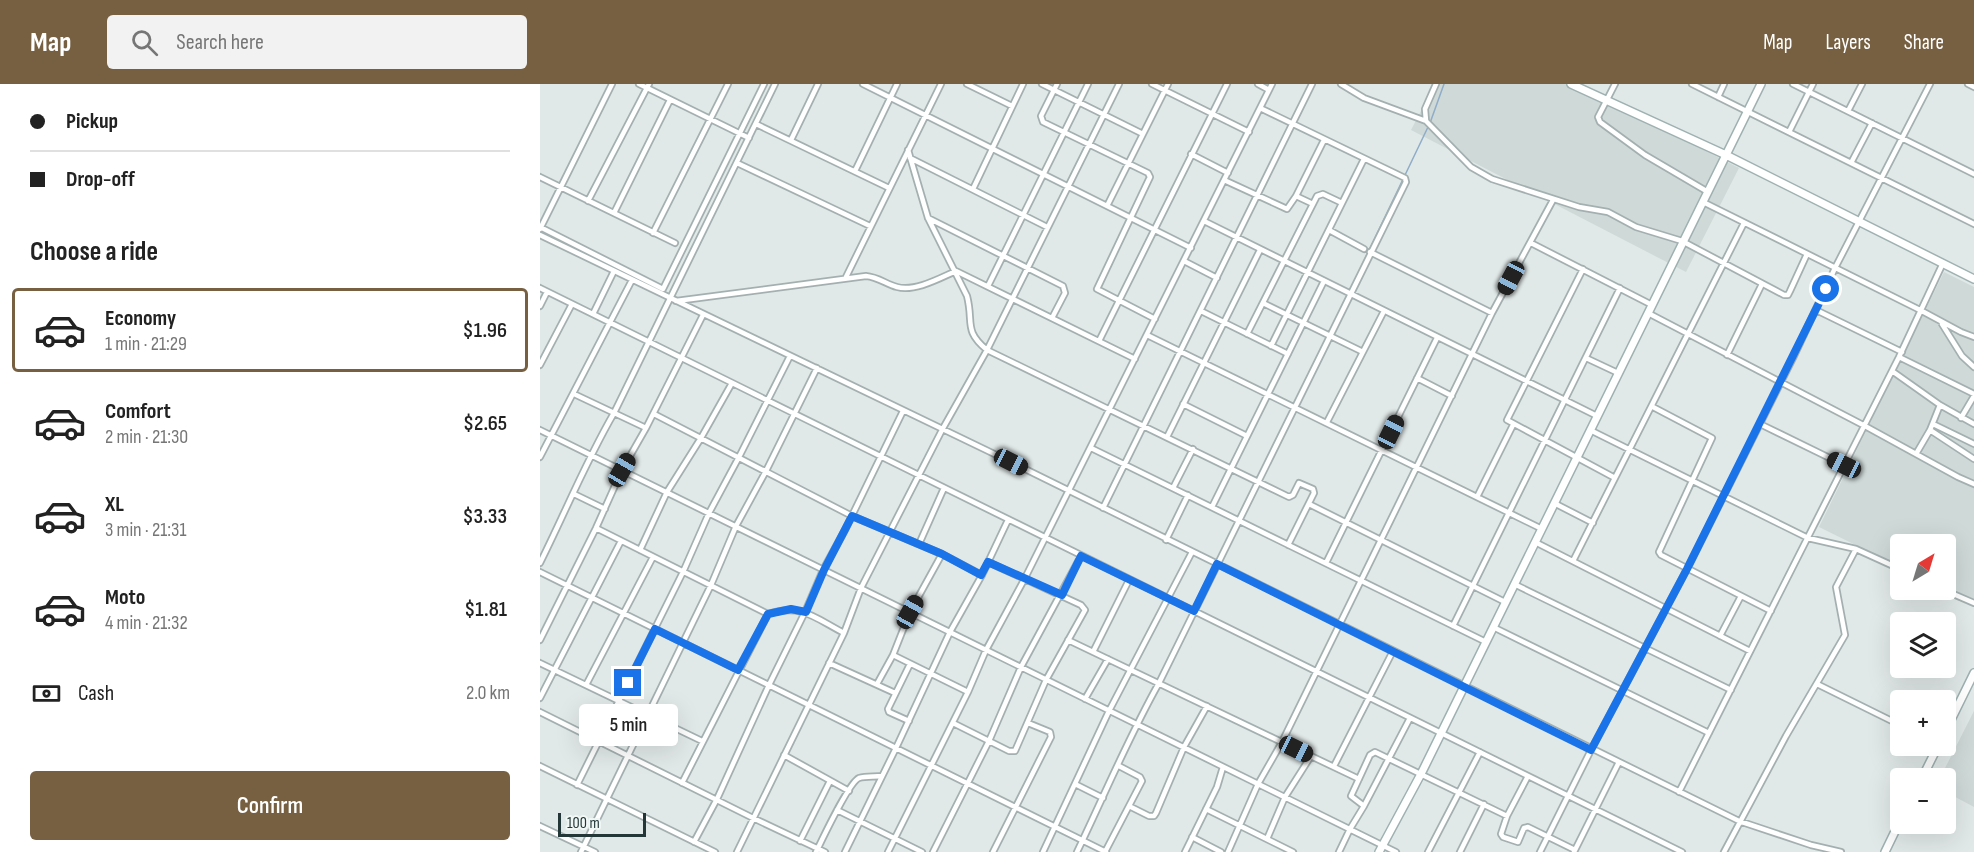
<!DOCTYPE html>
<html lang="en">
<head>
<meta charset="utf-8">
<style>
	:root { --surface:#fff; --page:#f2f2f2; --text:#222; --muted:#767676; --line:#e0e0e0; --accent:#776042 }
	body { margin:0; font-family:"Sofia Sans Condensed",sans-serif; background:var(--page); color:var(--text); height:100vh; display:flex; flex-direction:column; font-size:22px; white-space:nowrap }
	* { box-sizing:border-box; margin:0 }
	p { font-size:20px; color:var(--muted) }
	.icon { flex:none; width:33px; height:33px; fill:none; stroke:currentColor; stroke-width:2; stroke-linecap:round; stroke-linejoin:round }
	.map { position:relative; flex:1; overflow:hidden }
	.details { display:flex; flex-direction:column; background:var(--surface); width:540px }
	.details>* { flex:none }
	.guide { display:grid; align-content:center; height:132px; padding:0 30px; background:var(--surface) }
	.needle { width:39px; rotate:38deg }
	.controls { position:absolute; left:1350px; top:450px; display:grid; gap:12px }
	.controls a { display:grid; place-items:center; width:66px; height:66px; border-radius:6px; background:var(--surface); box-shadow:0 6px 24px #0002; font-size:30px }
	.scale { position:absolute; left:18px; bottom:15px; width:88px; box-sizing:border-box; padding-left:6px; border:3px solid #233738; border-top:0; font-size:16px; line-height:21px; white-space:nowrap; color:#233738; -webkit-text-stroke:4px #f1f7f5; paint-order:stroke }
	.end { position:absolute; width:27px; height:27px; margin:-14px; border:8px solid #1a73e8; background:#fff; box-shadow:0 0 0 3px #fff }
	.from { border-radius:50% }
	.bubble { position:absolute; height:42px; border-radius:6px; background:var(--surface); box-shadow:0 6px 24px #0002; font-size:20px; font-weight:600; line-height:42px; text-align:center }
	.car { position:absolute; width:18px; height:36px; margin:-18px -9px; border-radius:8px; box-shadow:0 0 4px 2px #0007; background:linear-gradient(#222 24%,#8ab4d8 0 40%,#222 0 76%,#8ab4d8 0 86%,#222 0) }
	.guide b { display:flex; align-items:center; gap:21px; height:57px; font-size:22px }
	.guide b+b { border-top:2px solid var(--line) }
	.guide i { width:15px; height:15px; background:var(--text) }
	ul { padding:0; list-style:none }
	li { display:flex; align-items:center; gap:18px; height:84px; margin:0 12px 9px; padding:0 18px; border:3px solid transparent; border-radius:6px }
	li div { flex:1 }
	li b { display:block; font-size:22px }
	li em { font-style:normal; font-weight:600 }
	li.active { border-color:var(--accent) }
	li>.icon { width:54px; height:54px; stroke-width:1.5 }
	h2 { padding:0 30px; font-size:27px; line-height:72px }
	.pay { display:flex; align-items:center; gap:15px; height:66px; padding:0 30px; font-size:22px }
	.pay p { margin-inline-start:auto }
	.button { display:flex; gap:12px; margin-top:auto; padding:12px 30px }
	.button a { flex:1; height:69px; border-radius:6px; background:var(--accent); color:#fff; font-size:24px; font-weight:600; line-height:69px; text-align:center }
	header { display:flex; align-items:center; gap:36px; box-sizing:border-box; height:84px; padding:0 30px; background:var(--accent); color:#fff }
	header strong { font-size:28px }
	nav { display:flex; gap:33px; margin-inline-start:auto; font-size:21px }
	.search { width:420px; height:54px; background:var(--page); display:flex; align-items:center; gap:15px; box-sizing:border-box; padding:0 21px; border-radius:6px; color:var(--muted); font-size:22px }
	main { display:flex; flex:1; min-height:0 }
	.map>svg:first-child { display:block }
</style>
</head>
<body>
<header>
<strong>Map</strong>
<div class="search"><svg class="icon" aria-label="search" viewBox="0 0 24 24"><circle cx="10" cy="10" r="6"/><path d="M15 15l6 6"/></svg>Search here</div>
<nav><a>Map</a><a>Layers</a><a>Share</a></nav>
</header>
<main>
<section class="details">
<div class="guide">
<b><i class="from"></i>Pickup</b>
<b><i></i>Drop-off</b>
</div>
<h2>Choose a ride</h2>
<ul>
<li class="active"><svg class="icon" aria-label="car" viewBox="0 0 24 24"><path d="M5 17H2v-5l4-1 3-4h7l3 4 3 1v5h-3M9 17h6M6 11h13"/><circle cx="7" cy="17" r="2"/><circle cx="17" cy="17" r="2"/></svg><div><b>Economy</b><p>1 min · 21:29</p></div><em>$1.96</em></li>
<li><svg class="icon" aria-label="car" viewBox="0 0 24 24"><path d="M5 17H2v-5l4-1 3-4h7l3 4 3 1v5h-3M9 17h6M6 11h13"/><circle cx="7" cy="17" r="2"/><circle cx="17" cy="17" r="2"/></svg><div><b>Comfort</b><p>2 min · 21:30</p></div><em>$2.65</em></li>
<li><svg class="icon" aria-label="car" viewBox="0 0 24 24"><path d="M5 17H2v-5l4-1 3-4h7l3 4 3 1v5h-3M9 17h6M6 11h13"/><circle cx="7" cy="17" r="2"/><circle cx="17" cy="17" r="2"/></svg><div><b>XL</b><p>3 min · 21:31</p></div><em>$3.33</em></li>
<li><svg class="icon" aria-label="car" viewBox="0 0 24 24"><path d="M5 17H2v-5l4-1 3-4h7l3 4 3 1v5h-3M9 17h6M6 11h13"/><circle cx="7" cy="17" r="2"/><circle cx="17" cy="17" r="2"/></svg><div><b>Moto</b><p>4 min · 21:32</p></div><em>$1.81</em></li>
</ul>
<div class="pay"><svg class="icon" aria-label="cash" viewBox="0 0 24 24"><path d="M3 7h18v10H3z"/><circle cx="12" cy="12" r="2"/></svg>Cash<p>2.0 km</p></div>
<div class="button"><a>Confirm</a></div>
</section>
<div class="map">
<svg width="1434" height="768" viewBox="0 0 1434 768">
	<rect width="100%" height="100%" fill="#e1e9e8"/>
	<path fill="#cfd9d8" d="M895,0h140l164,84 -53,104 -275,-142z
		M1404,188l30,15v316l-28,-14v-45h-46v23l-81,-40z
		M1434,627v96l-28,-15v-14h-6z"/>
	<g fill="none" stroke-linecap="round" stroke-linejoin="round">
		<path stroke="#8fadc8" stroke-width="1.5" d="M890,39l14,-39
			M811,204l77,-161"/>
		<defs>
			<path id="street" d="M99,0l110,54
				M323,0l328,164
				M427,0l45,22
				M502,0l101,50
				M517,0l-16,32 2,6 105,51 2,4 -53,112 58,30
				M612,0l97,48
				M718,0l11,6
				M801,0l23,14 62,23
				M896,0l-11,25 1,12 45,46 21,12 87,28 29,5 28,15 46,14 102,54h4l2,-4 17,-37
				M1075,0l-17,33 2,5 45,33 63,37
				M1152,0l282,140
				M1253,0l181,90
				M1428,0l6,3
				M1178,13l6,-13
				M1308,27l14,-27
				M216,40l133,64
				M1249,48l24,-48
				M251,56l27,-56
				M368,66l20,68 39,78c7,27 -4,34 20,54l302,147 4,-2 6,-12 14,6 1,4 -26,52
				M651,70l37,19
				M370,74l137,69
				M197,79l133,63
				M1311,79l21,-40
				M315,87l42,-87
				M0,93l135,66
				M684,96l63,29 9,-13 28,-56
				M433,105l50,-105
				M756,112l17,8
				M48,117l61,-117
				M1163,118l219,109 39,21 13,5
				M567,122l61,-122
				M74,129l56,-113
				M388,134l135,68 2,7 -13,25
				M664,137l393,195
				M0,143l123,62 101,-205
				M0,145l72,-145
				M789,146l35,19
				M113,149l75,-149
				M0,151l471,227 728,359 72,24 30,7
				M991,159l121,62
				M830,168l122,61
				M644,177l33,17
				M1043,185l-76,151 108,58
				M306,193l95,-193
				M448,202l100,-202
				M0,204l1142,564
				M136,217l190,-25c12,1 20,8 31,11 18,5 43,-9 59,-16l179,88
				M723,219l100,49
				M0,222l7,-14
				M1276,226l86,42
				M661,227l87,43
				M1108,229l217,113 93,51 16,7
				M53,230l21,-43
				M1402,240l20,32 12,11
				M707,250l70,-138 6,-2 19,9
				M607,251l395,194
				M559,257l128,-257
				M731,262l93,-187
				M1187,271l35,-71
				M1359,273l75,37
				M1046,274l32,15
				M0,281l32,-61
				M1352,287l48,34 34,19
				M877,294l35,18
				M34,310l72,34
				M643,320l64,32
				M1113,323l59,31 -53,114 2,3 110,56
				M114,330l198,102 90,38 40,21
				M1421,334l13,-22
				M787,338l57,-111
				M1220,340l84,41
				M1393,340l41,20
				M0,346l856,422
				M1050,346l218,108 48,11 44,20
				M1390,346l44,29
				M627,353l93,-187
				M551,364l395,194
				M1376,370l14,-24 10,-25
				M0,373l92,-177
				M633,404l20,-39
				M34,410l31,15
				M937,413l36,-72
				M1014,419l39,20
				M769,420l196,98
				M672,423l112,-226
				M563,424l209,-424
				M56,444l172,86
				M626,456l22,-45
				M995,458l215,109
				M379,460l25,-56
				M100,466l27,-58 34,-54 31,-55
				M1033,477l171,-338
				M0,479c25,-50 46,-102 74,-150l161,-329
				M786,479l111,-225
				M0,488l566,280
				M974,500l217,106
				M1404,506l30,13
				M913,542l167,-338
				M953,543l216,106
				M1180,552l21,-40
				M0,556l56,-112 26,-58 24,-42 57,-113
				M528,556l291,139
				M553,568l36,-72
				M353,571l75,37
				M0,579l162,78
				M289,579l66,30
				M337,600l16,-29 17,-43 32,-58
				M1277,600l83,41
				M46,601l67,-128
				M0,614l81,-157
				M545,615l23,-40
				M0,628l213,106 72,34
				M369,637l-20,-9 -1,-3 22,-45
				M413,639l56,28h6l31,-71 39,-70 -4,-5 -93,-43
				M244,671l65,36
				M0,682l175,86
				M794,682l59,-115
				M988,692l-21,40 -6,18 2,3 15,5 6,-14 4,-1 47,23
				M142,699l86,-169c33,-11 47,4 76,19
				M535,700l28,14
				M37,701l106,-213 26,-59 30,-56 51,-101
				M1139,708l220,-435 44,-94
				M589,722l20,10h5l2,-3 28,-66 23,-41
				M824,722l-13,-10 19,-41 5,-3 132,64
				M666,725l87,43
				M297,726l85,42
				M0,742l55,26
				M652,753l29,15
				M727,755l18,-42 26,-41
				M260,757l30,-60
				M154,758l23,-43 52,-114 36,-73 18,-42 22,-40 58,-119
				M41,768l130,-267 25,-59 30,-55 51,-103
				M197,768l107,-219 17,-45 81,-158 45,-80 132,-266
				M276,768c6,-12 33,-70 43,-74 7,-2 16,-1 23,-2
				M305,768l51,-104 54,-116 32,-57 26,-55
				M348,768l80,-160 18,-42 39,-72 247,-494
				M393,768l56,-111 32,-74 60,-111
				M453,768l58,-115 -1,-5 -22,-9
				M503,768l66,-141 83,-159
				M537,768c27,-56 51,-114 82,-169l247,-501 -1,-4 -145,-70
				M565,768l37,-71 -2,-4 -21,-11
				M645,768l32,-65 6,-20
				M688,768l30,-68 24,-42 210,-429 61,-113
				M799,768l11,-23 14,-23 46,-88
				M888,768l52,-100
				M920,768l24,-48
				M1000,768l51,-102 96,-181 106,-211 42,-90 95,-184
				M1034,768l45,-90
				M1184,768l62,-116 59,-101 -9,-48 20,-38"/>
			<path id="secondary" d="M1031,0l155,71 248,124
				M1406,646l28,-57
				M1382,694l16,-32
				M839,768l42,-78 340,-690
				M1345,768l15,-31"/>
		</defs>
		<use href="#street" stroke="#a4b0b0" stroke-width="8"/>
		<use href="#secondary" stroke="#9eb1b0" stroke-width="10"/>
		<use href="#street" stroke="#fff" stroke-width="4.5"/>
		<use href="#secondary" stroke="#fff" stroke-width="7"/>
	</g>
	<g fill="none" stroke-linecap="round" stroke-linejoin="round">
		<path stroke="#1a73e8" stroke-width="8" d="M88,599l27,-54 83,41 30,-56 23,-5 15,3 18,-42 28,-54 90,38 39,21 7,-13 74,33 19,-39 113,55 23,-47 374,186 96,-181 139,-280"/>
	</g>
</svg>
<div class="controls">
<a><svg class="needle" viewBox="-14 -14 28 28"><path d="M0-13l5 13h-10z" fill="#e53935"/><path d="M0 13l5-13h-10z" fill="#767676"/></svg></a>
<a><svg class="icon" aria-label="layers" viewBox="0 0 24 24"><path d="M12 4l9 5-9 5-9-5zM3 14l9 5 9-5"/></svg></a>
<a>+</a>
<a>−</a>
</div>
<div class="scale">100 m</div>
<i class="end from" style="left:1286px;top:205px"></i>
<i class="end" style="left:88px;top:599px"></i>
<div class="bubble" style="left:39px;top:620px;width:99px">5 min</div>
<i class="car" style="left:971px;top:194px;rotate:208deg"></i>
<i class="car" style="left:851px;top:348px;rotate:26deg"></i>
<i class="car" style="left:471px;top:378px;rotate:117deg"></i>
<i class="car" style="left:1304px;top:381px;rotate:296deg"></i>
<i class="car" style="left:82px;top:386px;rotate:30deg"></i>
<i class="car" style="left:370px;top:528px;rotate:29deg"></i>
<i class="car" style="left:756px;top:665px;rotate:116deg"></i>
</div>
</main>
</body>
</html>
